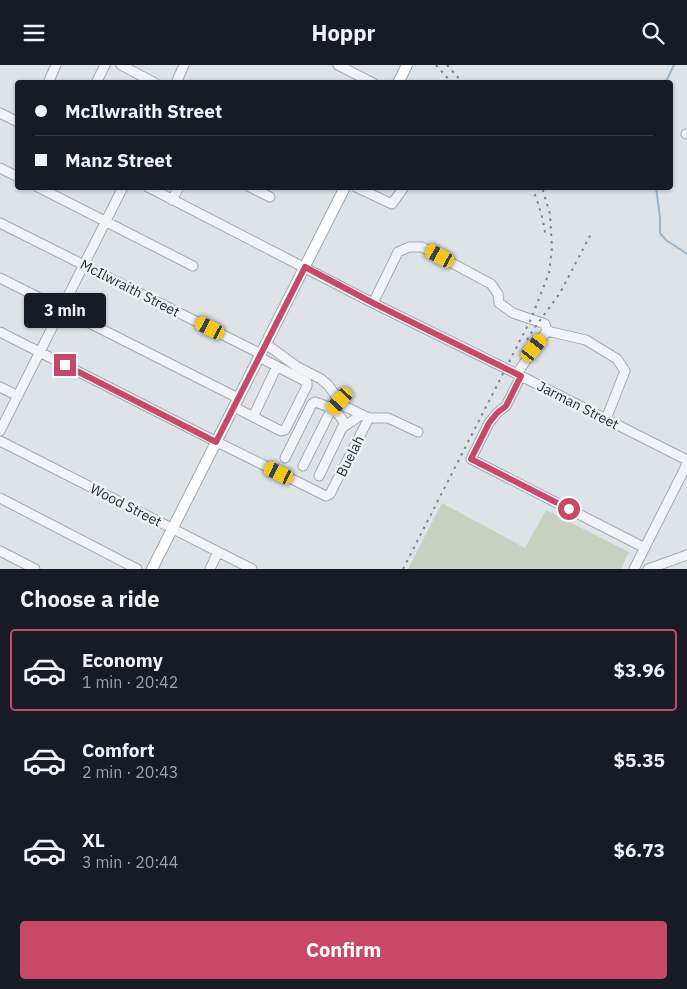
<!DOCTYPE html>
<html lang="en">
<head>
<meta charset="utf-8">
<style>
	:root { --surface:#171b24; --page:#242831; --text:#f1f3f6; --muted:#9ea1a6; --line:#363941; --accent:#c74868 }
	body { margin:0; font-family:"IBM Plex Sans",sans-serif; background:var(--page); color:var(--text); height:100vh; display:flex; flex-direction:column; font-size:19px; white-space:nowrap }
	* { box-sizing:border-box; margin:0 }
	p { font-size:16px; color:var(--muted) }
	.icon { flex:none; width:28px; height:28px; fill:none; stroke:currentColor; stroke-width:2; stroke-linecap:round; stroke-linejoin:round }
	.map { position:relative; height:504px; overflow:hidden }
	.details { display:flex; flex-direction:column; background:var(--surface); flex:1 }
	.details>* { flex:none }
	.top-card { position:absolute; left:15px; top:15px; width:658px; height:110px; border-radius:5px; box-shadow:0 1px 4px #0004; display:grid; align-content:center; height:110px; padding:0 20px; background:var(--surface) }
	.end { position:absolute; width:22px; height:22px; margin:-11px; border:6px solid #c74868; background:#fff; box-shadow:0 0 0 2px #fff }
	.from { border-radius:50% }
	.bubble { position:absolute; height:35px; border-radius:5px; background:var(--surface); box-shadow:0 1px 4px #0004; font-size:16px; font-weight:800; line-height:35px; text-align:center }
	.car { position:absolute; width:15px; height:30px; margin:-15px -8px; border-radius:6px; box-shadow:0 0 4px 1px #0007; background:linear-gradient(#f5c518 24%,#345 0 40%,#f5c518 0 76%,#345 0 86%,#f5c518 0) }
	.top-card b { display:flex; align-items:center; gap:18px; height:48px; font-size:19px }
	.top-card b+b { border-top:1px solid var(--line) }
	.top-card i { width:12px; height:12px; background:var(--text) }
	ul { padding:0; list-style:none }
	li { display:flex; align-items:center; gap:15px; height:82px; margin:0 10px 8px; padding:0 10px; border:2px solid transparent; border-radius:5px }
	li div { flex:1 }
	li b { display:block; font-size:19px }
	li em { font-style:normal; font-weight:800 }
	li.active { border-color:var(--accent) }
	li>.icon { width:45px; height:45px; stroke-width:1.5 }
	h2 { padding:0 20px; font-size:22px; line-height:60px }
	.action { display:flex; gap:10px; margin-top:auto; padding:10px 20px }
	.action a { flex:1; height:58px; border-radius:5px; background:var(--accent); color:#fff; font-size:20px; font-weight:800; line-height:58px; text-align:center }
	header { display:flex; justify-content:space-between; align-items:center; height:65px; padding:0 20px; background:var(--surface); font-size:22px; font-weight:800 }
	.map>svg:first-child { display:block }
</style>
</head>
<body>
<header><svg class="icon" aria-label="menu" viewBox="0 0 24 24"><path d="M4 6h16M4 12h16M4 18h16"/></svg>Hoppr<svg class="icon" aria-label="search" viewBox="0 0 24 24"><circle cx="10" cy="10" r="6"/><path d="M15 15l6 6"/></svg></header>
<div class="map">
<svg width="687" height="504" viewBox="0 0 687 504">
	<rect width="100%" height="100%" fill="#dee3e7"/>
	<path fill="#c6d1c0" d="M442,438l83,45 21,-38 83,42 -8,17h-213z"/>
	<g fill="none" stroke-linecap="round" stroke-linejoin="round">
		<path stroke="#9bb4c6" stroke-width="2" d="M665,18l9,-18
			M656,122l4,31v15l6,7 21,14"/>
		<defs>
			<path id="minor" d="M121,0l34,18
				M338,0l35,18
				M48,18l8,-18
				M96,18l9,-18
				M176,18l8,-18
				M0,48l18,9
				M686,69h1
				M0,103l18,9
				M38,122l155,79
				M148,122l225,116 144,71 170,86
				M250,122l20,10
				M356,122l36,17 12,-17
				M172,135l7,-13
				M0,158l261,131
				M0,213l238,120
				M373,238l25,-51 11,-5h13l69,37 7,10 1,9 14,10 32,11 2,7 -13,17 -17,26
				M547,266l39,9 31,19 8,12 -19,48
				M0,267l207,105 119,59 4,-2 39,-76
				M266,279l30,22 25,13 7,6 12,16 6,6 23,11h19l30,14
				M521,311l-15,30 -9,7 -8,10 -18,36 174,89
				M0,322l18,9
				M234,342l45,23 2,1 4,-1 22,-44v-4l-48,-25
				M253,352l24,-51
				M0,366l123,-244
				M0,376l252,128
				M285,393l27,-54 3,-2c13,4 26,10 30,24
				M303,401l27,-54 5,-5
				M319,411l23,-48 19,-13
				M0,433l137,71
				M0,486l35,18
				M210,504l8,-17
				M634,504l53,-105
				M648,504l39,-14"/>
			<path id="major" d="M398,18l9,-18
				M152,504l193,-382"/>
		</defs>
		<use href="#minor" stroke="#a4aab1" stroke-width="11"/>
		<use href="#major" stroke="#9ea8b2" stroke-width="12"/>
		<use href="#minor" stroke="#f1f3f6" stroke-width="9"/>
		<use href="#major" stroke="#fff" stroke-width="10"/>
		<path stroke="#788490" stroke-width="2" stroke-dasharray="2.5 5" stroke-linecap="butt" d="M436,0l16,18
			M447,0l16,18
			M532,122c6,15 11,30 13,46
			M527,275l6,-10 27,-37 32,-61
			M403,504l128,-250 18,-46 3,-25 -2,-34 -8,-27"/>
	</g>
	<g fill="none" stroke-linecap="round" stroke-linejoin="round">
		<path stroke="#c74868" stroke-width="6" d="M65,300l151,77 89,-175 68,36 148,73 -15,30 -9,7 -8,10 -18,36 98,50"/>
	</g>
	<g text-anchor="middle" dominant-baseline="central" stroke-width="5" stroke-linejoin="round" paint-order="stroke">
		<g font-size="14" fill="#28323d" stroke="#edf1f5">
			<text transform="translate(130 223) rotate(27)">McIlwraith Street</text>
			<text transform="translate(578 340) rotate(27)">Jarman Street</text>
			<text transform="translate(350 391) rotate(-63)">Buelah</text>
			<text transform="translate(126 440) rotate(27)">Wood Street</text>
		</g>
	</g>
</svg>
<i class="end from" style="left:569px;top:444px"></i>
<i class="end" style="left:65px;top:300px"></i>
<div class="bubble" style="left:24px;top:228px;width:82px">3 min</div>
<i class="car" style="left:440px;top:191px;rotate:299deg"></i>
<i class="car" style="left:210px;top:263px;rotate:297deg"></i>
<i class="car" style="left:534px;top:283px;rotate:39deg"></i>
<i class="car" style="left:340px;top:336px;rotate:222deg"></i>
<i class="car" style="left:279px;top:408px;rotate:296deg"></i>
<div class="top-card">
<b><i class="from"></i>McIlwraith Street</b>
<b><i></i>Manz Street</b>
</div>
</div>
<section class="details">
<h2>Choose a ride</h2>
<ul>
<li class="active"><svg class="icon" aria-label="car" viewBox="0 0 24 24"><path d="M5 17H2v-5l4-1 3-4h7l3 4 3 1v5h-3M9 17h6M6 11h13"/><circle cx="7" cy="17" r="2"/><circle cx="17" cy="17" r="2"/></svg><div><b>Economy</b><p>1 min · 20:42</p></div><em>$3.96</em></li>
<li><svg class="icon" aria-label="car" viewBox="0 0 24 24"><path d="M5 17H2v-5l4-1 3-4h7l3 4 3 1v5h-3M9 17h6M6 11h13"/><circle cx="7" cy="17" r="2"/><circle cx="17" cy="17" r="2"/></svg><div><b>Comfort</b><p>2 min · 20:43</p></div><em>$5.35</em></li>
<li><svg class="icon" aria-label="car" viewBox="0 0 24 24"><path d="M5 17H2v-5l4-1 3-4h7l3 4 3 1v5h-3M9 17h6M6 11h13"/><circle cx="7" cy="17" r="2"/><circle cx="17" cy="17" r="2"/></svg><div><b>XL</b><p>3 min · 20:44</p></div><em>$6.73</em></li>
</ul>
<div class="action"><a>Confirm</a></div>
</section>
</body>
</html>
